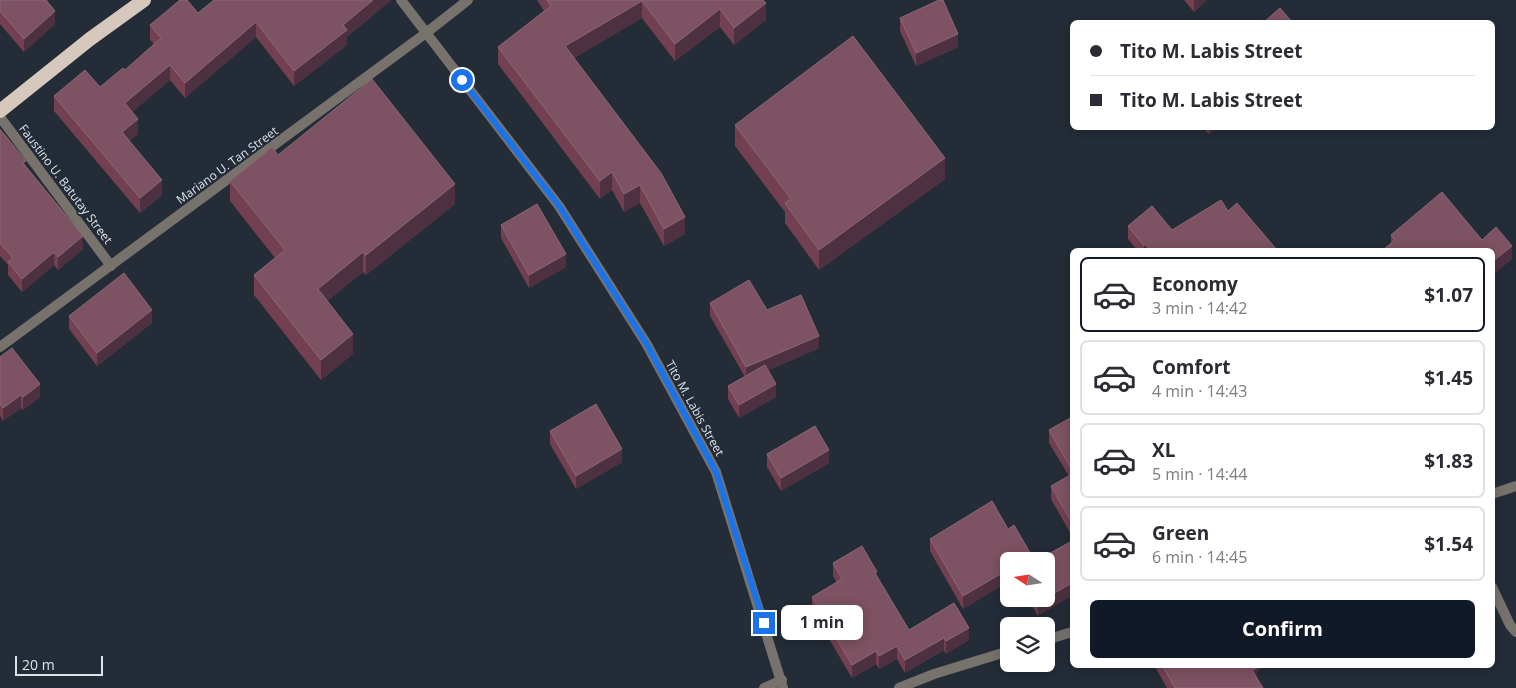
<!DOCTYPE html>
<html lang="en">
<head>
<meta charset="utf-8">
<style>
	:root { --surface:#fff; --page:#f7f7f7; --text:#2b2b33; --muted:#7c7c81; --line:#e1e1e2; --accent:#111827 }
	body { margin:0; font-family:"Open Sans",sans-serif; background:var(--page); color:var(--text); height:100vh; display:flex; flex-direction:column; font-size:19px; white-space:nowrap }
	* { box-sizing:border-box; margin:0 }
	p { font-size:16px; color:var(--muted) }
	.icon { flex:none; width:28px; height:28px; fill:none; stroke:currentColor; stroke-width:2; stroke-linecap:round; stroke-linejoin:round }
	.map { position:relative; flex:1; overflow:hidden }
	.sheet { position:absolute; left:1070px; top:248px; width:425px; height:420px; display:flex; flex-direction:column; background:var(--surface); border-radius:8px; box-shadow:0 2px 12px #0003 }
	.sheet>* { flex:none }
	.guide { position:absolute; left:1070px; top:20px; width:425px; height:110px; border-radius:8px; box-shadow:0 2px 12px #0003; display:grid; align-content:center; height:110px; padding:0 20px; background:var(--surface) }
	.needle { width:32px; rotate:282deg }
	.fabs { position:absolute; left:1000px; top:552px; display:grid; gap:10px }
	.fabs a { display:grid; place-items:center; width:55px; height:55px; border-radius:8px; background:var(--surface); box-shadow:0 2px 12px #0003; font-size:25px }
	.scale { position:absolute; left:15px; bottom:12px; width:88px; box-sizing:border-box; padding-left:5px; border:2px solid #dce2ea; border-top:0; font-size:14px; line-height:18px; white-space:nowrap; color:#dce2ea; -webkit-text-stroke:4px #232c37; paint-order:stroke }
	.end { position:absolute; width:22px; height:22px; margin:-11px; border:6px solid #1a73e8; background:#fff; box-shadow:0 0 0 2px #fff }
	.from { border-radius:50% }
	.bubble { position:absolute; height:35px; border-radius:8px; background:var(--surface); box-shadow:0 2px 12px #0003; font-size:16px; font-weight:700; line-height:35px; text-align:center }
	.guide b { display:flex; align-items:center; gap:18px; height:48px; font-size:19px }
	.guide b+b { border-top:1px solid var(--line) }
	.guide i { width:12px; height:12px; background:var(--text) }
	ul { padding:9px 0 0; list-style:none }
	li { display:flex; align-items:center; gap:15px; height:75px; margin:0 10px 8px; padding:0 10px; border:2px solid var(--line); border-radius:8px }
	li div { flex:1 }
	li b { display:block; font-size:19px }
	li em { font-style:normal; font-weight:700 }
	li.on { border-color:var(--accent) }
	li>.icon { width:45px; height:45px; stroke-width:1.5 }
	.primary-button { display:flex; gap:10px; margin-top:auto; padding:10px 20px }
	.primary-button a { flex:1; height:58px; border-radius:8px; background:var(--accent); color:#fff; font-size:20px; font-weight:700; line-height:58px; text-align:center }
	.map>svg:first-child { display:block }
</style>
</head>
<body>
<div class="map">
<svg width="1516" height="688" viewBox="0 0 1516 688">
	<rect width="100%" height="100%" fill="#232c37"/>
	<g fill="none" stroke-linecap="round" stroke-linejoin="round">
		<path stroke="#78726d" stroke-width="10" d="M764,688l18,-8"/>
		<path stroke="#78726d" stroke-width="10" d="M401,0l158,206 87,137 70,129 67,216
			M0,117l111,149
			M0,347l426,-314 42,-33
			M1492,494l24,-8
			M1492,587l18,38 6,7
			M1046,640l26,-8
			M899,688l35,-14 75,-23"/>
		<path stroke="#d6c8bc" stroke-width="14" d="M0,111l90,-72 54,-39"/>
	</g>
	<path fill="#724051" d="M0,0h48l-1,1 8,23 -31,28 -24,-28z
		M214,0h177l-44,37v8l-53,41 -38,-49 -71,61 -15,-18 -38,32 6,22 -9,7 33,54 -22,18 -86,-102v-15l46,-9 25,-17 29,-26 -4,-4v-15l48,-12z
		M537,0h226l3,20 -32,25 -14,-18 -45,34 -33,-43 -68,40 111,176 -21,12 -24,-43 -16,9 -12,-22 -12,9 -102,-135v-17l46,-36z
		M1184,0h23l-13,12z
		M900,18l58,29 -42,19 -16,-35z
		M735,125l210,54 -126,91 -34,-47v-11l-50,-66z
		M1203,128h14l-8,6z
		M0,129l83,120 -25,21 -4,-5 -32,27 -14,-17v-10l-8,-9z
		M278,155l177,49 -89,71 -3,-3 -36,29 26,53 -32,26 -67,-85v-20l21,-17 -45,-57v-20z
		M1228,211l49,39h-140l-9,-11v-13l44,4z
		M501,225l65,42 -37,21 -28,-50z
		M1391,235l91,5 30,19 -20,16v-25l-101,-7z
		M710,303l57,7 52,38 -50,22 7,27 -37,21 -11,-19v-13l17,-9 -35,-61z
		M69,316l83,7 -55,43 -28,-37z
		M0,357l40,40 -17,13 -2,-2 -18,13 -3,-5z
		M1072,417v119l-21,-37v-13l18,-10 -20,-33v-13z
		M550,431l72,31 -46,27 -26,-45z
		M767,454l62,9 -48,28 -14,-24z
		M1008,529l24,32 -69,48 -33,-58v-12z
		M833,563l76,67 60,10 -23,14 -2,-4 -39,23 -8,-14 -18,10 -3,-5 -24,14 -40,-68v-13l25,-14 -4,-7z
		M1028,599h18l-8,17z
		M1154,665h112l-9,6v7l6,10h-96z"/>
	<path fill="#4e3140" d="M373,0h18l-44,37v8l-53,41v-15l49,-46z
		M1194,0h13l-13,12z
		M642,1v17l-77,45v-17z
		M766,3v17l-32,25v-17z
		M720,9v18l-45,34v-17z
		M55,11v13l-31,28v-13z
		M256,22v15l-71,61v-15z
		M958,34v13l-42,19v-13z
		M170,65v15l-45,38v-15z
		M138,119v15l-16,13v-15z
		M1209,128h8l-8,6z
		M945,158v21l-126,91v-20z
		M612,172v18l-12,9v-18z
		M162,180v15l-22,18v-15z
		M455,184v20l-89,71v-20z
		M640,185v18l-16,9v-18z
		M685,217v17l-21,12v-17z
		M83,236v13l-25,21v-13z
		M1146,244v6h-2v-4z
		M1512,246v13l-20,16v-13z
		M54,252v13l-32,27v-13z
		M363,252v20l-45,37v-20z
		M566,254v13l-37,21v-13z
		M152,310v13l-55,43v-13z
		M353,334v20l-32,26v-20z
		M819,336v12l-73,32v-13z
		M40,384v13l-17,13v-13z
		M776,384v13l-37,21v-13z
		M21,395v13l-18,13v-13z
		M622,449v13l-46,27v-13z
		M829,450v13l-48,28v-13z
		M1032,556v5h-10z
		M1009,569v13l-46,27v-13z
		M1072,583v13l-34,20v-13z
		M969,628v12l-23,14v-13z
		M944,638v12l-39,23v-13z
		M897,646v13l-18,10v-13z
		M876,651v13l-24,14v-13z
		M1253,665h13l-9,6v9l-5,3z"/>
	<path fill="#7d5262" stroke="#8c6877" d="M0,0h46l9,11 -31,28 -24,-28z
		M180,0h7l11,13 16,-13h159l-30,25 4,5 -53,41 -38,-49 -71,61 -15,-18 -45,38 13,16 -16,13 40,48 -22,18 -86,-102 31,-26 15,17 23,-19 2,2 36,-32 -11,-13z
		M547,0h216l3,3 -32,25 -14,-19 -45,35 -33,-43 -77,45 96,127 24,44 -21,12 -24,-44 -16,9 -12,-22 -12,9 -102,-134 53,-41z
		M939,0h4l15,34 -42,19 -16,-35z
		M1280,8l12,14h-28z
		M853,36l92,122 -126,92 -34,-47 6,-4 -56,-74z
		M372,79l83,105 -89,71 -3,-3 -45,37 35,45 -32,26 -67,-85 31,-25 -55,-69 42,-34 6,8z
		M0,129l26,32 -3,2 60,73 -25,21 -4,-5 -32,27 -14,-17 5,-4 -13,-15z
		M1442,192l40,48 14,-13 16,19 -20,16v-12h-109l12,-10 -4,-5z
		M1221,200l7,11 9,-8 40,47h-126l-5,-6 -2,2 -16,-20 24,-20 20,24z
		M537,204l29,50 -37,21 -28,-50z
		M124,273l28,37 -55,43 -28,-37z
		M749,280l18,30 34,-15 18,41 -73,31 -36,-64z
		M12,348l28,36 -17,13 -2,-2 -18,13 -3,-4v-47z
		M765,365l11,19 -37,21 -11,-19z
		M596,404l26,45 -46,27 -26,-45z
		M1072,417v53l-23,-40z
		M815,426l14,24 -48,28 -14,-24z
		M1072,474v49l-21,-37z
		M992,501l16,28 6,-4 18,31 -10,5h-13v8l-46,27 -33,-57z
		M1072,541v42l-26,15v-37h-10z
		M862,546l15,26 -2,1 34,57 45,-27 15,25 -23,13 -2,-3 -39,22 -8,-14 -18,10 -3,-5 -24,14 -40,-68 30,-18 -9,-16z
		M1035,599h11l-8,4z
		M1162,665h93l2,3 -5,2 11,18h-88z"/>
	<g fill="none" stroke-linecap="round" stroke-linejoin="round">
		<path stroke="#1a73e8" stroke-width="6" d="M462,80l97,126 87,137 70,129 48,151"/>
	</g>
	<g text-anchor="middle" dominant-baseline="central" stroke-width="4" stroke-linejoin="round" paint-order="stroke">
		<g font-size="12" fill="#dce2ea" stroke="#232c37">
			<text transform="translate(227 165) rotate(-36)">Mariano U. Tan Street</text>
			<text transform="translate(66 184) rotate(53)">Faustino U. Batutay Street</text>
			<text transform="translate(695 408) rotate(61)">Tito M. Labis Street</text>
		</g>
	</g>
</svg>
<div class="fabs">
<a><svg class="needle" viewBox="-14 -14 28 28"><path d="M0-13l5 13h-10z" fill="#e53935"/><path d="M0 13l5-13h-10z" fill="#7c7c81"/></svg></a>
<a><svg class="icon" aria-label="layers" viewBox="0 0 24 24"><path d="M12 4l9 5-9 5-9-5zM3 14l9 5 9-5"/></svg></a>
</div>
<div class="scale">20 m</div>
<i class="end from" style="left:462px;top:80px"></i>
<i class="end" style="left:764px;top:623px"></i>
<div class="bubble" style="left:781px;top:605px;width:82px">1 min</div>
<div class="guide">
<b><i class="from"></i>Tito M. Labis Street</b>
<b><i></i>Tito M. Labis Street</b>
</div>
<section class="sheet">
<ul>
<li class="on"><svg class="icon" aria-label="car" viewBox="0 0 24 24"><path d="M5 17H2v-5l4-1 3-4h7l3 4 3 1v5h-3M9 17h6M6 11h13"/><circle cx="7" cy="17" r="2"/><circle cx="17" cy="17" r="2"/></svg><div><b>Economy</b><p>3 min · 14:42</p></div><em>$1.07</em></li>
<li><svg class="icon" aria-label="car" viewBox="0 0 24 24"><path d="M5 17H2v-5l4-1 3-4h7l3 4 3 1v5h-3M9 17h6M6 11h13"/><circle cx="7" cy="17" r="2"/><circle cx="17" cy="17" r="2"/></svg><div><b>Comfort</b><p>4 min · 14:43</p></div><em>$1.45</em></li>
<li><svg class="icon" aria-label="car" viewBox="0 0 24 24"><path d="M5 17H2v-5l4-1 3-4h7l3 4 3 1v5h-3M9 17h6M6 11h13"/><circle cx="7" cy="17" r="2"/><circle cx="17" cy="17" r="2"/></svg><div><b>XL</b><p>5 min · 14:44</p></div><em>$1.83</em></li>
<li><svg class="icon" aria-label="car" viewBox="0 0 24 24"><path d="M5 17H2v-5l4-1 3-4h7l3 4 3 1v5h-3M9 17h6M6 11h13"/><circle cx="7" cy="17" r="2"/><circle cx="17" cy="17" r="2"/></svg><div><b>Green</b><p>6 min · 14:45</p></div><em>$1.54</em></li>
</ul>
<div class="primary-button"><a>Confirm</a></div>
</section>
</div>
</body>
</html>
